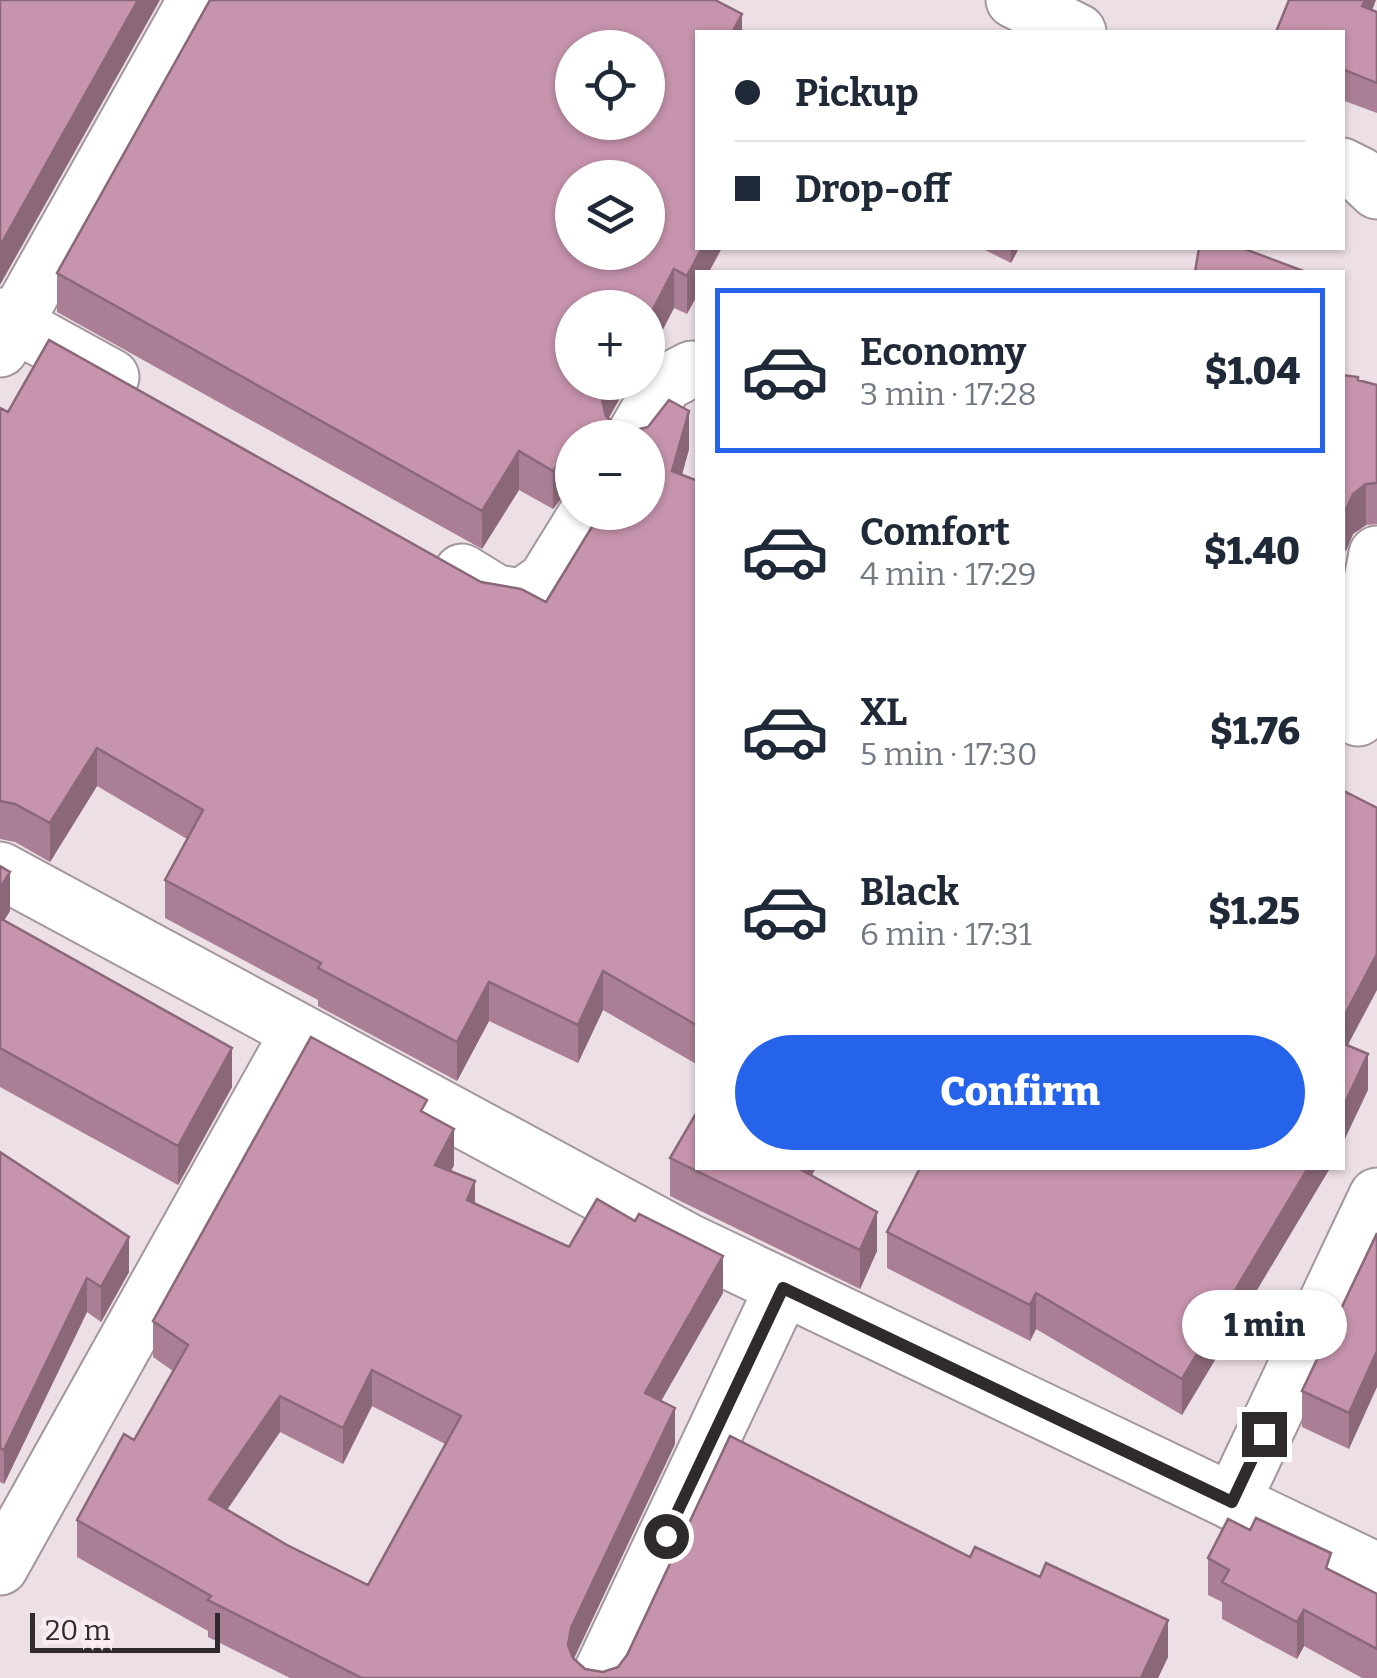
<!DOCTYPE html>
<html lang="en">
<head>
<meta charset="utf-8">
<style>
	:root { --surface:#fff; --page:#f2f2f3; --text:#1f2937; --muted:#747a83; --line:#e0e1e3; --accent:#2563eb }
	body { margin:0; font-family:Bitter,serif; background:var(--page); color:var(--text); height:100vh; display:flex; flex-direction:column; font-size:38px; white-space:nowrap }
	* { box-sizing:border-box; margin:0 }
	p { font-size:32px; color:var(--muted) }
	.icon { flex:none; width:55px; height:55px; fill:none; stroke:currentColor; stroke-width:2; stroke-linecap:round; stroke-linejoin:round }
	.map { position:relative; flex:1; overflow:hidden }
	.panel { position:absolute; left:695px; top:270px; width:650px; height:900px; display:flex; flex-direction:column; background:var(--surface); border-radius:0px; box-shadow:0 2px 8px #0004 }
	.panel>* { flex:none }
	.hud { position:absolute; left:695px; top:30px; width:650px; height:220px; border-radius:0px; box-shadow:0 2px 8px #0004; display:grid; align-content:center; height:220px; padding:0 40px; background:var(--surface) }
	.fabs { position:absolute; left:555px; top:30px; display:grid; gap:20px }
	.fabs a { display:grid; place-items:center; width:110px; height:110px; border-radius:50%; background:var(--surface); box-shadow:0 2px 8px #0004; font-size:50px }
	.scale { position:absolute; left:30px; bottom:25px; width:190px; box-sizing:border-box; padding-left:10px; border:5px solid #2f2a2c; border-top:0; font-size:28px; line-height:35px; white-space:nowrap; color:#2f2a2c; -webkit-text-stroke:8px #faecf3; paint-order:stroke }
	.end { position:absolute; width:45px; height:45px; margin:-22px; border:12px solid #2f2a2c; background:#fff; box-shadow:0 0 0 5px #fff }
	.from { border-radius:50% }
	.bubble { position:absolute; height:70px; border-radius:35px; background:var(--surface); box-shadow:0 2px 8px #0004; font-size:32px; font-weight:800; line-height:70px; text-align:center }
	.hud b { display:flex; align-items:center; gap:35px; height:95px; font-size:38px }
	.hud b+b { border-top:2px solid var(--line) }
	.hud i { width:25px; height:25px; background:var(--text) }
	ul { padding:18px 0 0; list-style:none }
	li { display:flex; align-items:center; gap:30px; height:165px; margin:0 20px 15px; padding:0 20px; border:5px solid transparent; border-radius:0px }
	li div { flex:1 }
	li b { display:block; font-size:38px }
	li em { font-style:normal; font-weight:800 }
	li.current { border-color:var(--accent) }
	li>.icon { width:90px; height:90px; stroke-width:1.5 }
	.cta { display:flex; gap:20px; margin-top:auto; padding:20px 40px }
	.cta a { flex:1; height:115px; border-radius:60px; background:var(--accent); color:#fff; font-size:40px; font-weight:800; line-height:115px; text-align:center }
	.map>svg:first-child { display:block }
</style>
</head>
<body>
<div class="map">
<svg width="1377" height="1678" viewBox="0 0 1377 1678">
	<rect width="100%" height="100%" fill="#ecdfe5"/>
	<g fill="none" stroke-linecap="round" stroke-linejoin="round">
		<defs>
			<path id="minor" d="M1014,0l64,32
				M1342,166l18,9 17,16
				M0,316l111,61
				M0,349l196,-349
				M633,438l32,-55 27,-14 6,2
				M462,572l34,21 26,4 24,-17 42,-68
				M1358,718v-68l19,-96
				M0,870l687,371 690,330
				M1232,1502l145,-306
				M0,1567l299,-535
				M599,1678l184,-390"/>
		</defs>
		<use href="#minor" stroke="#a3979d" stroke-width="59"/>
		<use href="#minor" stroke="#fff" stroke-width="55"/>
	</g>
	<path fill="#aa7f95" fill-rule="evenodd" d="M715,0l-28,314 -13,-6 -26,50v-50l-76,74h57l-20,36 7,8 73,23 -7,26 16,6v584l-95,-55 -25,53 -89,-42 -32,60 -139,-75v-6l-153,-82v-38l22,-41 -90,-53 -47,76 -35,-20 -15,-3v-431l8,4 473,170 65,20 102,-164h-76v47l-19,24 -34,-19 -37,59 -425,-237v-39z
		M1372,10l5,2v101l-35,-13v-68z
		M981,248h38l-8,15z
		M1342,375l35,10v139l-11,1 -13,9 -7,17 -4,-1z
		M0,866l10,45 -6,9 228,167 -54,98 -178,-98z
		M427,1114l27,51 -3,6 24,32 94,44 154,46 -62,108 14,43 -102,215 12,10 18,3 565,-15 -10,21h-868l-82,-41v-6l-131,-74v-37l57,-80 39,-69 -20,-14v-36zM372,1406l73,38 -77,141 -81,-40 -60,-35 53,-78 63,32z
		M0,1152l129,120 -28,50 -14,-10 -83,172 -4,-2z
		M670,1158l28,10h118l-5,7 66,76 -17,38 -190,-93z
		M920,1168h410l-148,247 -146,-86 -6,12 -143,-73v-36z
		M1377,1233l-28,216 -47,-22v-36z
		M1208,1558l123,13 46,23v84h-15l-58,-32 -7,13 -75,-40v-17l-14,-7z"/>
	<path fill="#8b6879" d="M138,0h22l-160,285v-39z
		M1365,0h11l-14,37v-31z
		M742,14v18l-8,-3z
		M702,248h20l-13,24h-11v22l-11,20v-38z
		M1011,248h8l-8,15z
		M674,269v39l-26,50v-39z
		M607,382h22l-23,40 -4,-22z
		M689,411v38l-17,61v-39z
		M572,446v39l-19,24v-38z
		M519,451v39l-37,59v-38z
		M1366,484v41l-13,9 -7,17v-41l7,-16z
		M97,748v38l-47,76v-39z
		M10,872v39l-10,16v-39z
		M1377,954v36l-35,66v-36z
		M603,971v39l-25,53v-38z
		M489,982v39l-32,60v-39z
		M232,1048v39l-54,98v-39z
		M1368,1054v36l-26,55v-36z
		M454,1129v36l-19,36v-36z
		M795,1168h21l-21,36z
		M1308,1168h22l-148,247v-36z
		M475,1181v37l-8,-18z
		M877,1212v39l-17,38v-39z
		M129,1237v35l-28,50v-35z
		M723,1256v37l-78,136v-36z
		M87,1278v34l-83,172v-34z
		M1036,1293v36l-6,12v-36z
		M1377,1351v36l-28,62v-36z
		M372,1370v36l-29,58v-36z
		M280,1396v36l-71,104v-37z
		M675,1408v36l-104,221 -3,-20 3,-17z
		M1304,1610v36l-7,13v-37z
		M1168,1620v37l-10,21h-17z"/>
	<path fill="#c694ad" stroke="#8b6879" stroke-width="2.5" fill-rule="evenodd" d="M0,0h138l-138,246z
		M210,0h505l27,14 -8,15 13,3h-49v216h4l-15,28 -13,-7 -26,50v-11h-76v74h35l-5,18 4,16 10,10 16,5 16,-4 21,-27 20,11 -17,60 26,10v545l-95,-55 -25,54 -89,-43 -32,60 -139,-74 3,-5 -156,-83 38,-70 -106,-62 -47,75 -35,-19 -15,-3v-393l8,4 41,-72 432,242 40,7 25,13 55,-90h47v-74h-76v8l-19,25 -34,-20 -37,60 -425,-238zM572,48h76v74h-76zM572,178h76v74h-76z
		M1289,0h76l-3,6 15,6v71l-35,-14v-37h-66z
		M1199,248h43l64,24h-111z
		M1342,375l16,2v3l19,5v98l-11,1 -13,10 -7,16 -4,-1z
		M1342,790l35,18v146l-35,66z
		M0,866l10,6 -10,16z
		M0,918l232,130 -54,98 -178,-98z
		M311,1037l116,63 -6,11 33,18 -19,36 40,16 -8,19 102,47 28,-48 38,22 4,-7 84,42 -78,137 30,15 -104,220 -3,17 5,13 12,11 18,3 15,-5 9,-12 103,-219 240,121 5,-10 65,30 6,-14 122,57 -27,58h-779l-154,-78 3,-4 -134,-76 47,-86 10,6 54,-95 -35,-24zM372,1370l89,46 -93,169 -81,-40 -78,-46 71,-103 63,32z
		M1342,1043l26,11 -26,55z
		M698,1110v58h100l79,44 -17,38 -190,-92z
		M0,1152l129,85 -28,50 -14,-9 -83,172 -4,-2z
		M920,1168h388l-126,211 -146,-86 -6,12 -143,-73z
		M1377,1233v118l-28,62 -47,-22z
		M1256,1518l75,35 -5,15 51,26v55l-73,-39 -7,12 -75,-40 7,-12 -21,-12 20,-39 22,11z"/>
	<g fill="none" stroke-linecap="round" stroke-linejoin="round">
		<path stroke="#2f2a2c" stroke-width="12" d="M666,1536l117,-248 449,214 32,-68"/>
	</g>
</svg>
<div class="fabs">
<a><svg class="icon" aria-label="locate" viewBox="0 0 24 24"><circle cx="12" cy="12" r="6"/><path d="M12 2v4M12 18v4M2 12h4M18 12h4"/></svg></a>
<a><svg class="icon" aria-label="layers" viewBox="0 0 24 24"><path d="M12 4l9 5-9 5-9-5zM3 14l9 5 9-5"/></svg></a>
<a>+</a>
<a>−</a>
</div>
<div class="scale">20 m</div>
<i class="end from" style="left:666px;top:1536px"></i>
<i class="end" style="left:1264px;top:1434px"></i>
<div class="bubble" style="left:1182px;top:1290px;width:165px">1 min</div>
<div class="hud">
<b><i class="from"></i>Pickup</b>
<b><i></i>Drop-off</b>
</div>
<section class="panel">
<ul>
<li class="current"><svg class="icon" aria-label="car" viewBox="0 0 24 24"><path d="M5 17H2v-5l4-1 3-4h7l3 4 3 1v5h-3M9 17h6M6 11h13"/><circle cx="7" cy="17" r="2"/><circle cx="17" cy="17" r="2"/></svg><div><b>Economy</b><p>3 min · 17:28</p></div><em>$1.04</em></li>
<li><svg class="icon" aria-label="car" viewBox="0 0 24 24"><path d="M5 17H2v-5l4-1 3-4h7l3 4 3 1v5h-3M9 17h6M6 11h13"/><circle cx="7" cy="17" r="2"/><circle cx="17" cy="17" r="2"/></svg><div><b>Comfort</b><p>4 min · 17:29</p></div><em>$1.40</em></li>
<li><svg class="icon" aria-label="car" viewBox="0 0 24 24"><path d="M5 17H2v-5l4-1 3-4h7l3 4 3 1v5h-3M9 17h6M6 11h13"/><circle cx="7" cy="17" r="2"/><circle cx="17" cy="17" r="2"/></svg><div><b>XL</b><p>5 min · 17:30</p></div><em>$1.76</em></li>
<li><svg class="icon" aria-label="car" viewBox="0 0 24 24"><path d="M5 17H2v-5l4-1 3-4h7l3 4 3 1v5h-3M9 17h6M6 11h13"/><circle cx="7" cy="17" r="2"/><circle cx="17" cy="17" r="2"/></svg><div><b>Black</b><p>6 min · 17:31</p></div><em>$1.25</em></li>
</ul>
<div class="cta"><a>Confirm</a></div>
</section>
</div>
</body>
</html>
